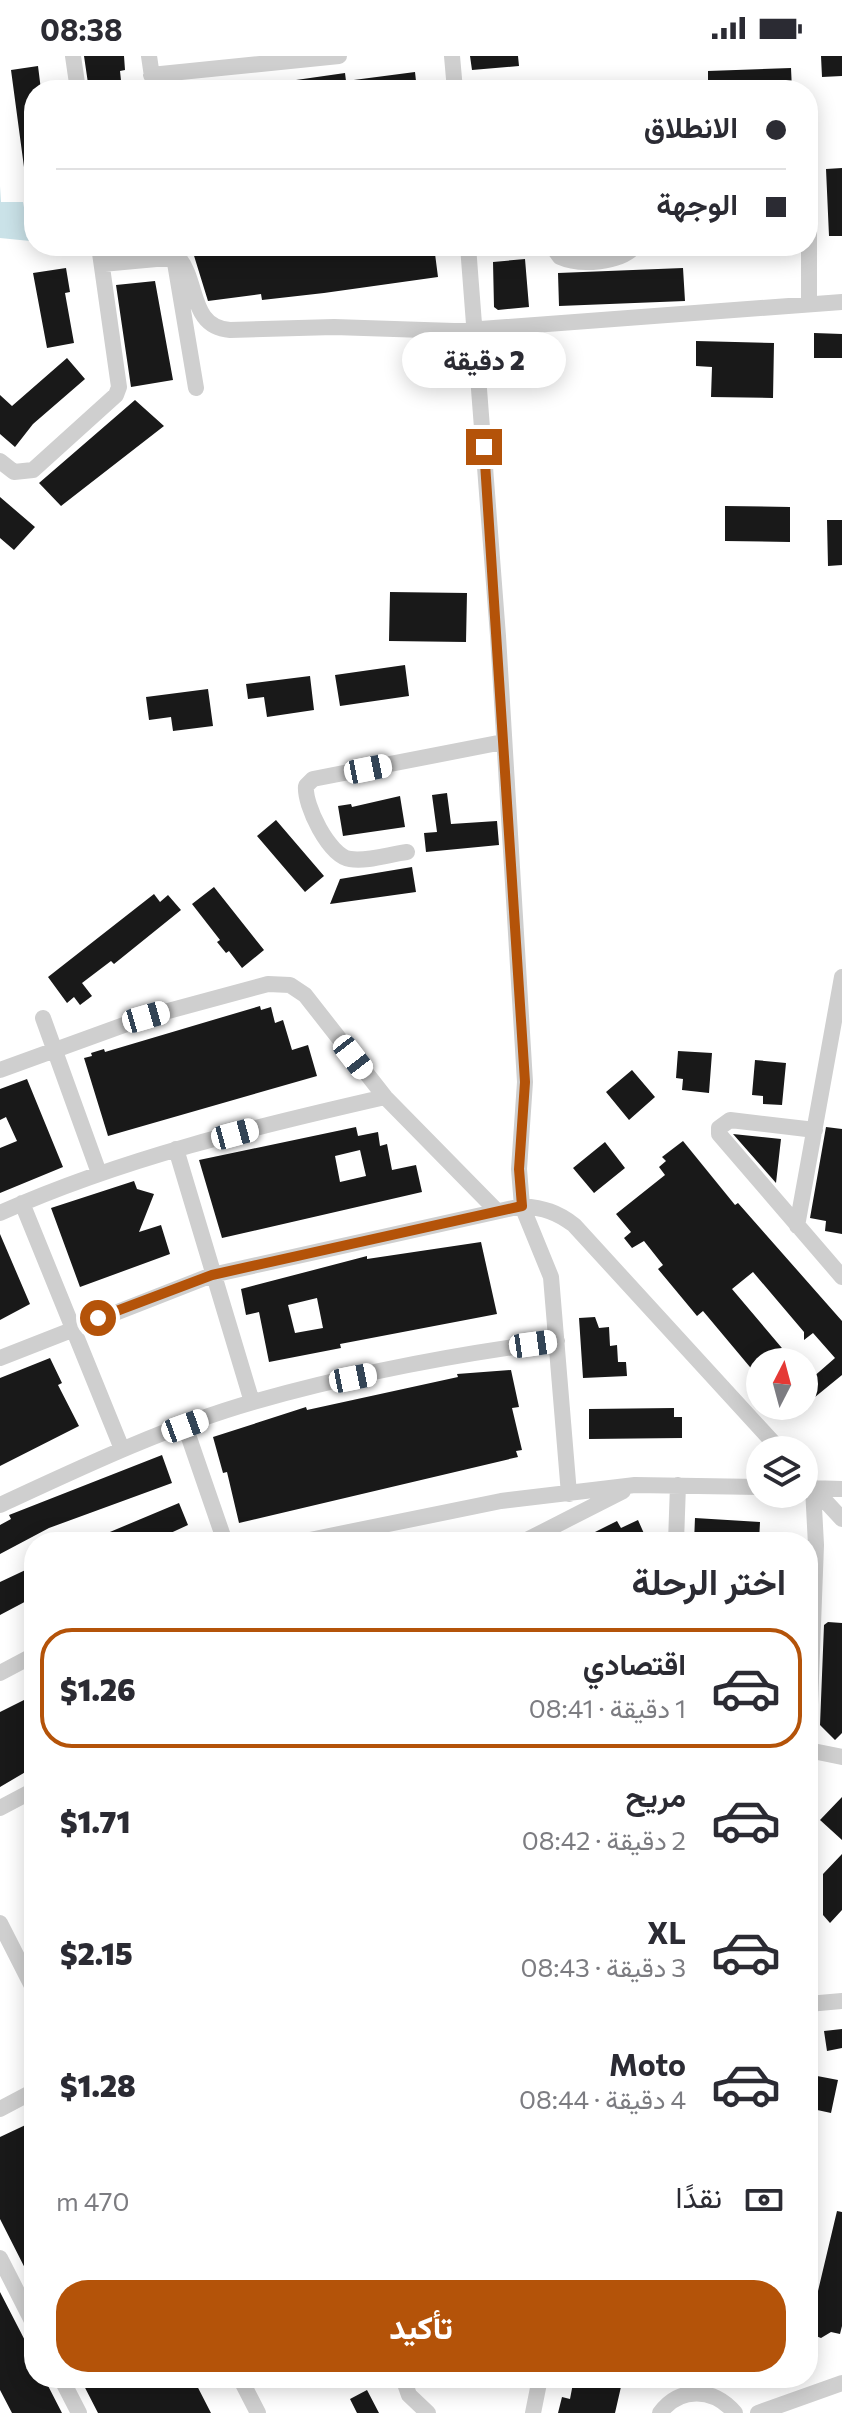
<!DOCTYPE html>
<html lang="ar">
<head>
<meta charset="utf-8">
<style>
	:root { --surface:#fff; --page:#f2f2f3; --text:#2b2b33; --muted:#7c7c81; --line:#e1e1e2; --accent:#b45309 }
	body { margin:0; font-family:Commissioner,Vazirmatn,sans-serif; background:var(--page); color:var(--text); direction:rtl; height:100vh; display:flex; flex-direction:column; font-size:30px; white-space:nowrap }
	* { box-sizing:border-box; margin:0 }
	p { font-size:26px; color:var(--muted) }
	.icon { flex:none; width:44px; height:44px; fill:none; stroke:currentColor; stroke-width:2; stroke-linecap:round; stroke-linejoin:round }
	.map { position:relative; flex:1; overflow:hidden; direction:ltr }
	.sheet { position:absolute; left:24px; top:1476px; width:794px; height:856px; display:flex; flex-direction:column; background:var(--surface); border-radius:32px; box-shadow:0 4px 20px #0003; direction:rtl }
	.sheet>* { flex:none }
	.banner { position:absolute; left:24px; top:24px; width:794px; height:176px; border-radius:32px; box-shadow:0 4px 20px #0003; direction:rtl; display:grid; align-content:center; height:176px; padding:0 32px; background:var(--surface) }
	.needle { width:52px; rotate:6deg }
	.controls { position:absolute; left:746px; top:1292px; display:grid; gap:16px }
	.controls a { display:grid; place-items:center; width:72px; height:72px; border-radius:50%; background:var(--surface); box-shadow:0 4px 20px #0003; font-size:40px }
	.end { position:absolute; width:36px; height:36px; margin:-18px; border:10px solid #b45309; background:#fff; box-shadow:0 0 0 4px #fff }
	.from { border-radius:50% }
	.bubble { position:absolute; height:56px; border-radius:28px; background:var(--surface); box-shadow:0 4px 20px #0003; font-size:26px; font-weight:800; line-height:56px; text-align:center; direction:rtl }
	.car { position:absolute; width:24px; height:48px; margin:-24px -12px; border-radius:10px; box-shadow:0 0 6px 2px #0007; background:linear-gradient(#fff 24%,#345 0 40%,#fff 0 76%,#345 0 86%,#fff 0) }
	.banner b { display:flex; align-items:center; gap:28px; height:76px; font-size:30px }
	.banner b+b { border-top:2px solid var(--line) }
	.banner i { width:20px; height:20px; background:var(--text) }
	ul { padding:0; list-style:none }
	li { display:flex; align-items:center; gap:24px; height:120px; margin:0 16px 12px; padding:0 16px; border:4px solid transparent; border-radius:32px }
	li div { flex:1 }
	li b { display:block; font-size:30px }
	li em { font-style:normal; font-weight:800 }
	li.current { border-color:var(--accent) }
	li>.icon { width:72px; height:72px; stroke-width:1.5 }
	h2 { padding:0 32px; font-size:36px; line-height:96px }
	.pay { display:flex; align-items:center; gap:20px; height:88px; padding:0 32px; font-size:30px }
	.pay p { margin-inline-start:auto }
	.action { display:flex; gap:16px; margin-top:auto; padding:16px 32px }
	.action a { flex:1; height:92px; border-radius:32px; background:var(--accent); color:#fff; font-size:32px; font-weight:800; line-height:92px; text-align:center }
	.status { display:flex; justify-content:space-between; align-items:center; height:56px; padding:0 40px; background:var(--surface); direction:ltr }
	.status svg { height:22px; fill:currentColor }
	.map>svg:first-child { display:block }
</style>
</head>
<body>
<div class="status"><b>08:38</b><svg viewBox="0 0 49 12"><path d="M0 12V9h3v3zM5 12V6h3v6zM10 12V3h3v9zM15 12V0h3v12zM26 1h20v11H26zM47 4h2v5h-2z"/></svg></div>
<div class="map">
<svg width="842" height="2357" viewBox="0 0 842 2357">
	<rect width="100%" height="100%" fill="#fff"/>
	<path fill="#cae2e8" d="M0,130l1,16h22l7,39 -30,-3z"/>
	<path fill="#191919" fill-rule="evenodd" d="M84,0h40l1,14 -5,1 2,19h-33z
		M470,0h48l1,10 -47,4z
		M821,0h21v20l-20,1z
		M38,10l3,24h-7v91l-8,1 -15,-112z
		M791,12l1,22h-84v-19z
		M415,16l2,18h-135v-8l63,-9 1,8z
		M842,112v68h-13l-3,-67z
		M191,190h243l4,31 -114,16 -62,7 -1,-6 -53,7z
		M525,203l4,48 -31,3 -4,-3 -1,-45z
		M66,212l4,24 -5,1 9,50 -27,5 -14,-75z
		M683,212l2,33 -126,5 -1,-33z
		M155,225l18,99 -42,7 -15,-102z
		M814,277l28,1v24h-28z
		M696,285l78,2 -1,55 -62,-1 1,-30 -16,-1z
		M67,302l18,21 -52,45 -18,23 -15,-13v-39l12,11z
		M135,344l29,26 -103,80 -22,-23z
		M0,441l35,30 -21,23 -14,-12z
		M725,450l65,1v35l-65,-1z
		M827,464h15v45l-14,1z
		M390,536l77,1 -1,49 -77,-1z
		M405,609l4,31 -69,10 -5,-31z
		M310,620l4,34 -47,7 -3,-20 -16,2 -2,-15z
		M208,633l5,37 -40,5 -2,-14 -22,3 -3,-23z
		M447,737l4,31 46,-3 2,24 -73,7 -2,-19 13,-1 -5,-37z
		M400,740l5,31 -62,9 -5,-30 13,-2 1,3z
		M276,764l48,56 -19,16 -48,-56z
		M412,811l4,25 -86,12 10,-25z
		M214,831l50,63 -22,18 -13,-17 -3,2 -9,-11 3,-2 -28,-36z
		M154,838l6,8 8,-7 13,15 -67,54 -3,-3 -29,22 10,13 -12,9 -6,-8 -7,6 -19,-26z
		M260,950l1,4 10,-3 4,16 8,-3 9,30 16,-5 9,31 -209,60 -24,-78 8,-2 -1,-3 13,-4 1,3z
		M678,995l34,2 -3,40 -27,-3 1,-11 -7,-1z
		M755,1004l31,3 -4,42 -19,-1v-8l-11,-1z
		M632,1014l23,27 -26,23 -23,-28z
		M27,1023l36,88 -63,26v-45l17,-7 -11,-24 -6,3v-31z
		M356,1071l2,9 20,-4 2,14 7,-2 5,26 24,-5 6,27 -200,46 -23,-78zM360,1094l6,26 -26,6 -5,-26z
		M826,1071l16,2v105l-17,-3 1,-10 -16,-3z
		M733,1078l48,5 -5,44z
		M683,1085l52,64 3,-2 104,118v54l-38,31v-21l31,-27 -22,-25 -9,7v-8l-51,-60 -21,17 55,65 -9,8h-18v17l-57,-68 -6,5 -39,-47 5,-4 -19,-24 -12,7 -8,-10 7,-6 -15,-18 49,-39 -6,-8 7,-6 -4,-4z
		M605,1086l20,26 -31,25 -21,-25z
		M134,1125l3,8 17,5 -15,38 22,-7 9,29 -90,33 -29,-79z
		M0,1178l30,70 -30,16z
		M481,1186l16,72 -157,30 1,4 -72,14 -10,-50 -13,3 -5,-26 126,-33v3zM317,1242l6,30 -28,5 -7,-28z
		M595,1261l4,11 10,-1 1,19 7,-1 1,17h8l1,14 -44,2 -4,-60z
		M50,1302l12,25 -4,2 21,41 -79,40v-88z
		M511,1314l8,37 -7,1 10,42 -6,1 2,6 -279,66 -12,-51 -4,1 -10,-36 93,-30 1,3 151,-33 -1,-3z
		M674,1352v9h8v21l-93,1v-30z
		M162,1399l10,28 -123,45 -49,26v-29l11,-6 -2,-4z
		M179,1447l9,22 -37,17h-65z
		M695,1462l65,4 -1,20h-65z
		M638,1464l8,18 -8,4h-63l42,-21 4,7z
		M34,1510v31l-34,18v-33z
		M828,1566l14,1v110l-7,7 -15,-15 4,-100z
		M34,1639v72l-34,20v-75z
		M842,1741v43l-22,-20z
		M842,1798v56l-12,13 -7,-8v-41z
		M842,1973v19l-15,3 -3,-20z
		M812,2019l26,5 -7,33 -23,-5z
		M34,2065v165l-34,-67v-82z
		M837,2155l5,1v114l-2,8 -9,-2 -10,6 -13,-5z
		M0,2236l34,66v20h10l18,35h-50l-12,-23z
		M80,2322h113l18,35h-113z
		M574,2322h49l-8,35h-57l4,-16 8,2z
		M367,2334l12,23h-22l-7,-14z"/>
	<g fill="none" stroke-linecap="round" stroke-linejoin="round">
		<path stroke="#cfcfcf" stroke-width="16" d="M73,0l5,34
			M149,0l5,34
			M452,0l3,34
			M151,19l188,-19
			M592,34h24
			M809,174v74
			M468,190l30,390 27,446 -6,87 3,37 29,71 18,217
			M552,190l8,11c20,9 61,6 75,-11
			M175,207l21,125
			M102,208l76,-7c21,24 11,70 52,73l104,-3 120,4 388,-29
			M0,405l14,11 19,-2 83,-75 3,-8 -20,-141
			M407,796c-17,2 -40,10 -57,7 -21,-3 -46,-54 -44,-73l7,-7 190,-37
			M43,962l56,155
			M0,1014l146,-53 122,-33 22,1 15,10 80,102 112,114
			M815,1074l-85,-10 -11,8v6l123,143
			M176,1093l76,253
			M22,1147l100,246
			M0,1157c123,-55 254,-86 385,-116
			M797,1170l45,-249
			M0,1302l212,-83 310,-69c22,2 35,6 52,19l206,225
			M185,1370l40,116
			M804,1422l38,41
			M808,1432l34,1
			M0,1449c82,-38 166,-78 253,-103 99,-28 203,-48 304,-61
			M300,1486l201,-41 134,-16 125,2
			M523,1486l100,-51
			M676,1486l2,-57
			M0,1617l34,-18
			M808,1694l34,7
			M808,1702l8,-213 -3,-57
			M0,1752l34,-18
			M0,1867l34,67
			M808,1948l34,-3
			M0,2053l34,-18
			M0,2202l34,67
			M61,2322l18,35
			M240,2322l18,35
			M403,2322l6,17 19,18
			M533,2357l7,-35
			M660,2357c20,-27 54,-25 75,0
			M758,2357l84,-30"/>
	</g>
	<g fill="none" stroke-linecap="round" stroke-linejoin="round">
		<path stroke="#b45309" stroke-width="10" d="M98,1262l114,-43 310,-69 -3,-37 6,-87 -41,-635"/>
	</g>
</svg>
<div class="controls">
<a><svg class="needle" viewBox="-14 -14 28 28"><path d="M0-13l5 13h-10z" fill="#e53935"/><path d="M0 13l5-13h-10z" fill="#7c7c81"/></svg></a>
<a><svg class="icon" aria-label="layers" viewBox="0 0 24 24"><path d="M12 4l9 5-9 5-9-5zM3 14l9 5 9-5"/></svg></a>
</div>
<i class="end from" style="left:98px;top:1262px"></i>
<i class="end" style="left:484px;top:391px"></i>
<div class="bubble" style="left:402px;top:276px;width:164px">2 دقيقة</div>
<i class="car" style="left:368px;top:713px;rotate:79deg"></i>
<i class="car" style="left:146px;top:961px;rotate:74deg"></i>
<i class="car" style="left:353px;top:1001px;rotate:142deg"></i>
<i class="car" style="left:235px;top:1078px;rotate:75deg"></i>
<i class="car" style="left:533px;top:1288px;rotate:82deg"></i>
<i class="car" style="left:353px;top:1322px;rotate:79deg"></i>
<i class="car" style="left:185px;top:1370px;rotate:70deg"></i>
<div class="banner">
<b><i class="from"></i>الانطلاق</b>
<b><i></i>الوجهة</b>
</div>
<section class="sheet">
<h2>اختر الرحلة</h2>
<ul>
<li class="current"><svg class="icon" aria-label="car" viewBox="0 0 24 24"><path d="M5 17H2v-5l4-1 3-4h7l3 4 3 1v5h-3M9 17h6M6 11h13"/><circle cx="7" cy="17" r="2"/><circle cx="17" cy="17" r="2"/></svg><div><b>اقتصادي</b><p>1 دقيقة · 08:41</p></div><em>$1.26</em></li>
<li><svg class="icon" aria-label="car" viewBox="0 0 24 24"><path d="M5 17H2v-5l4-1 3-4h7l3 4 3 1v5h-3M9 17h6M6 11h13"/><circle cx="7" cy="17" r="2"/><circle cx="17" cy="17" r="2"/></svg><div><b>مريح</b><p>2 دقيقة · 08:42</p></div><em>$1.71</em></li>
<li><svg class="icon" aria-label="car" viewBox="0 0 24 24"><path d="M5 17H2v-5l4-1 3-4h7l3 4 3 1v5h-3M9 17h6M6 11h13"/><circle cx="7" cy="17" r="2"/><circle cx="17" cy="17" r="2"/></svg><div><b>XL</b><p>3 دقيقة · 08:43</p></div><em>$2.15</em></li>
<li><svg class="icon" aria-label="car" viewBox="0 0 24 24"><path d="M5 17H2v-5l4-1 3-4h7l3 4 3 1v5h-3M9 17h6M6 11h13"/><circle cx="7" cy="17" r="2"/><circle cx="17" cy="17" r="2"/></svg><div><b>Moto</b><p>4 دقيقة · 08:44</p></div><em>$1.28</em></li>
</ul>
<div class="pay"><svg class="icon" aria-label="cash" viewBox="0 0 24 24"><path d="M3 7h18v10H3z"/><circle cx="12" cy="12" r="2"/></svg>نقدًا<p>470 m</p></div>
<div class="action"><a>تأكيد</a></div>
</section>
</div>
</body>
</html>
